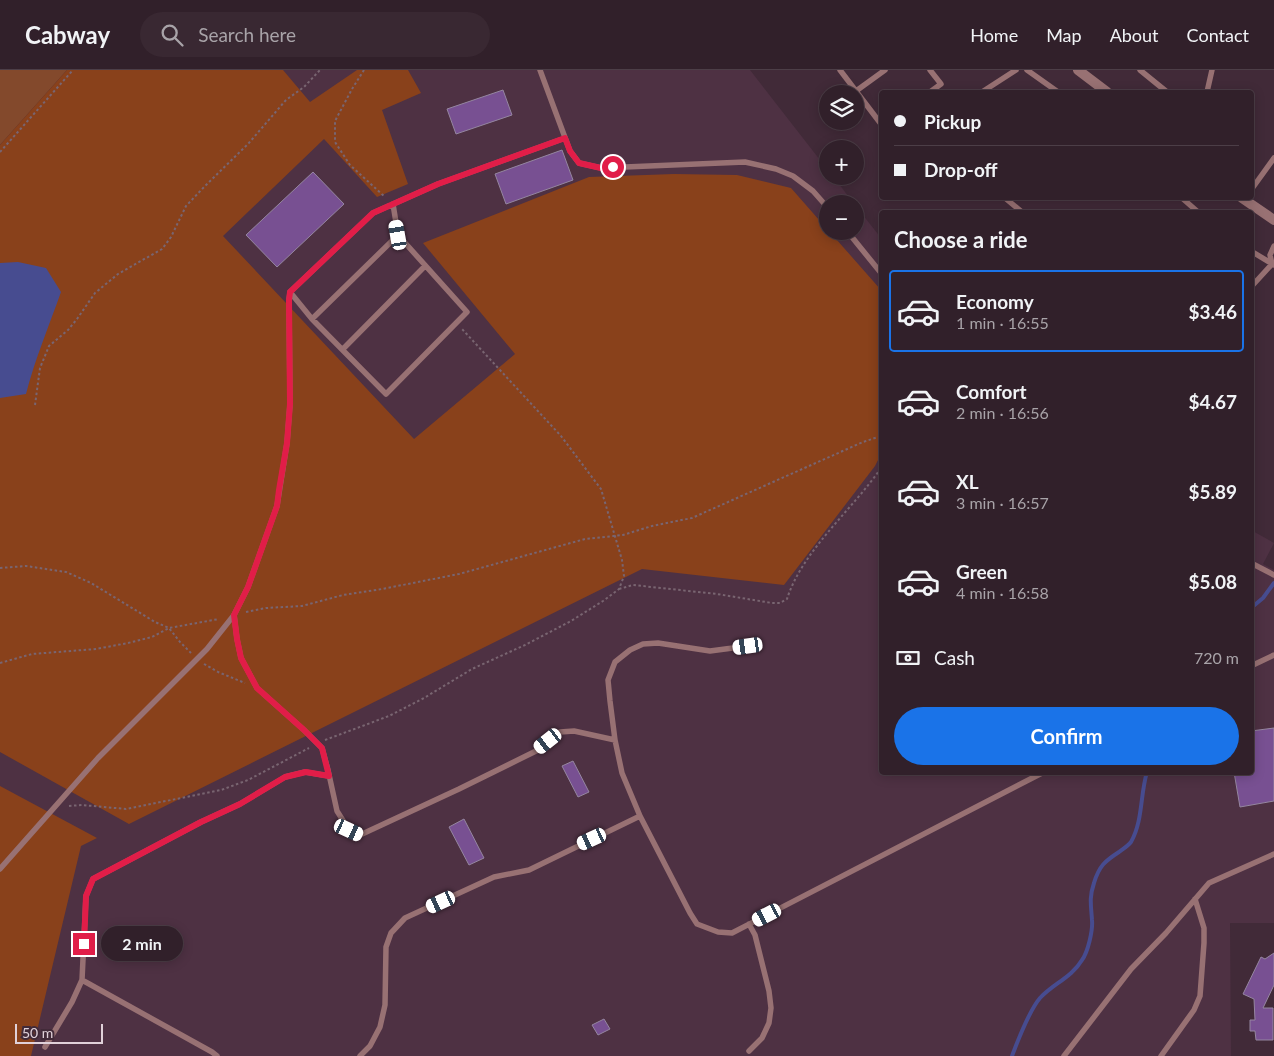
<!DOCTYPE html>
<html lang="en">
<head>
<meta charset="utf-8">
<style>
	:root { --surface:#31202a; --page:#392832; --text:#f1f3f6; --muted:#a8a3a8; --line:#4c3e47; --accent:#1a73e8 }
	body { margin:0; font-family:Lato,sans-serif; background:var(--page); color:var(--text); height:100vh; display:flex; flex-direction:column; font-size:19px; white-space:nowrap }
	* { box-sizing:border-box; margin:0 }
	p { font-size:16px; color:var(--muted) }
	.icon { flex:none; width:28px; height:28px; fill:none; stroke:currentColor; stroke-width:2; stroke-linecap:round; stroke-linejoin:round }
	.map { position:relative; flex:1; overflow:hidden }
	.details { position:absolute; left:879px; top:140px; width:375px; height:565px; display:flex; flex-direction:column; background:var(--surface); border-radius:5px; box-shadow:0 2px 12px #0003,0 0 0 1px var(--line) }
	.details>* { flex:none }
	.top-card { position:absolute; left:879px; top:20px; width:375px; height:110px; border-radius:5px; box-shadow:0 2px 12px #0003,0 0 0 1px var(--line); display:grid; align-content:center; height:110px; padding:0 15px; background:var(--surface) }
	.tools { position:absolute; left:819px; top:15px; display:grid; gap:10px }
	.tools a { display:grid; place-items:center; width:45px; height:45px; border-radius:50%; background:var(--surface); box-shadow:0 2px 12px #0003,0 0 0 1px var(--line); font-size:25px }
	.scale { position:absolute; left:15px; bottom:12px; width:88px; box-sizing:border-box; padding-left:5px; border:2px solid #e0d1d9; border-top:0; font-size:14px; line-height:18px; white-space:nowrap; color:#e0d1d9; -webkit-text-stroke:4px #412a38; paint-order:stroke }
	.end { position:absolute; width:22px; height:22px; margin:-11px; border:6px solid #e11d48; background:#fff; box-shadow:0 0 0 2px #fff }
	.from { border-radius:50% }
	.bubble { position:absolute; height:35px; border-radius:18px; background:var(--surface); box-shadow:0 2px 12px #0003,0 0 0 1px var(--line); font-size:16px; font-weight:700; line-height:35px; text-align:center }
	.car { position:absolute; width:15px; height:30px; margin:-15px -8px; border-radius:6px; box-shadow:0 0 4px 1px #0007; background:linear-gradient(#fff 24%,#345 0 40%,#fff 0 76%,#345 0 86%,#fff 0) }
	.top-card b { display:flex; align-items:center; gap:18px; height:48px; font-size:19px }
	.top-card b+b { border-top:1px solid var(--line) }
	.top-card i { width:12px; height:12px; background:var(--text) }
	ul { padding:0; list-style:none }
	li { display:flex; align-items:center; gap:15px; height:82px; margin:0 10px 8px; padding:0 5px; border:2px solid transparent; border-radius:5px }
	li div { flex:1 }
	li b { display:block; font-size:19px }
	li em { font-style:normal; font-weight:700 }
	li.active { border-color:var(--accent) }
	li>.icon { width:45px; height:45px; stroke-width:1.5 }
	h2 { padding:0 15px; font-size:22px; line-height:60px }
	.pay { display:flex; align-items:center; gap:12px; height:55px; padding:0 15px; font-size:19px }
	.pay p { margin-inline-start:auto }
	.action { display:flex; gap:10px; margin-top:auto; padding:10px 15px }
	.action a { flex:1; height:58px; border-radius:30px; background:var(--accent); color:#fff; font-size:20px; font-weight:700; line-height:58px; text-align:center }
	header { display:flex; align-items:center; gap:30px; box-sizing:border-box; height:70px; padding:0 25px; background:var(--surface); border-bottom:1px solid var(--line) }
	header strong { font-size:24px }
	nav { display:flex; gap:28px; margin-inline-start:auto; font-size:18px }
	.search { width:350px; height:45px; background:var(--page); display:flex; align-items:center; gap:12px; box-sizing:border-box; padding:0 18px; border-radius:28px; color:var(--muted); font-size:19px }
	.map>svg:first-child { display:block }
</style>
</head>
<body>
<header>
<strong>Cabway</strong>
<div class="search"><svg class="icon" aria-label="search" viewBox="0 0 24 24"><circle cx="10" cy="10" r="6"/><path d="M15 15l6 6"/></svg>Search here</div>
<nav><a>Home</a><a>Map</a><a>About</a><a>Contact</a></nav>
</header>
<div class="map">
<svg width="1274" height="986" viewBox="0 0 1274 986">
	<rect width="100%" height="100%" fill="#412a38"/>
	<path fill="#4e3143" d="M67,0h683l77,99 1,7h5l21,28h-26v27h27v-26l26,33v534h370v-242l23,13 -11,21 11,6v353h-44l1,133h-1231v-911z"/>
	<path fill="#83492c" d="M0,0h67l-67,75z"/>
	<path fill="#89411b" d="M67,0h216l27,32 47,-32h51l13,23 -39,17 26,74 -31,13 -53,-58 -101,97 191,203 101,-85 -92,-111 166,-66 85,-3 63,1 54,13 36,41 1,2h1l52,59v164l-6,12 -91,119 -142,-16 -513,255 -129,-72v-607z
		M0,716l97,52 -16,8 -50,210h-31z"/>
	<path fill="#474c90" d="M18,192l28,6 15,24c-12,34 -26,67 -35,102l-26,4v-135z"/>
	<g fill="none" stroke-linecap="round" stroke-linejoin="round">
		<path stroke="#474c90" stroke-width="4" d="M1251,538l12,-10 11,-15
			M1012,986c6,-16 17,-45 28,-58 13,-14 32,-21 42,-38 6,-8 11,-30 10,-40 -1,-15 -3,-22 2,-37 5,-17 11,-22 25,-31 4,-3 9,-6 12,-10 12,-21 9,-47 16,-70"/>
	</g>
	<path fill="#785092" stroke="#9586a0" d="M503,20l9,25 -56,19 -9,-25z
		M562,80l11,30 -67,24 -11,-30z
		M313,102l31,32 -67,63 -31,-32z
		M1274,658v73l-34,6 -6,-35h17v-41z
		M573,691l16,31 -11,5 -16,-31z
		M464,749l20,39 -15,7 -20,-38z
		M1274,883v32l-11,23h10v32h-17l-1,-9h-5v-11h5l-1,-21 -11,-5 18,-37 4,2z
		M604,949l6,10 -12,6 -6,-10z"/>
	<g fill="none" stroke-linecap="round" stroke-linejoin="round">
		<path stroke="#796571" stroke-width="2" stroke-dasharray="2.5 2.5" stroke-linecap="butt" d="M364,0l-12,19 -17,32v21l15,23 35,32
			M0,82l73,-82
			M35,335l5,-37 9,-22 19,-16 9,-11 18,-26 23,-19 44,-25 9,-12 15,-31 19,-20 43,-42 38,-44 18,-13 16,-17
			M0,498l26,-2 40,6 25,11 64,39 14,6 50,-9
			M619,519l14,-4 84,9 55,9h8l7,-4c15,-48 66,-90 94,-131
			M246,542l20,-4 36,-2 41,-11 39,-6 77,-15 126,-35 38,-4 29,-9 40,-8 171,-76 18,-6
			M0,593l32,-9 64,-5 32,-6 24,-6 17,-9 11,14 11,11
			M204,594l14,8 27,11
			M325,670l64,-24 35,-18 48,-29 53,-24 46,-24 32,-20 16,-12 5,-13 -2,-16 -21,-71 -40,-53 -99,-107
			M69,736l13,-1 44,4 95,-19 27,-10 61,-32"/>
		<path stroke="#987173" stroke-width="5.5" d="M540,0l30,81 9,12 22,5 144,-6 31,7 17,7 20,15 15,17
			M840,0l41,54
			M1027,0l31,22
			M1140,0l27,22
			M856,21l29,-21
			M930,22l11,-8 -11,-14
			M982,22l34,-22
			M1207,22l5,-22
			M1251,120l23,-32
			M1005,128l17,14
			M1182,128l16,14
			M847,161l34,42
			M1251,181l23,14
			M1272,194l-2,-9 4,-9
			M1251,217l21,-23h2
			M290,222l22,27 74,75 81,-82 -69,-77 -5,-31
			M312,249l86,-84
			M343,279l82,-83
			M1251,493l23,12
			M234,545l3,24 4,19 16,30 47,42 18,18 6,22 9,41 12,19 11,5 99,-46 77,-38 24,-19 14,-1 41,9
			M748,576l-38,5 -52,-8 -15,1 -13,6 -15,12 -7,18 2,21 5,39 7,33 18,43 50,97 7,11 21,8 14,1 312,-161
			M1251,596l23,-11
			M0,799l98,-111 109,-109 27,-34 14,-28 29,-81 10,-63 3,-39 -1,-104 1,-8 83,-79 65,-29 127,-46
			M82,910l130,72 5,4
			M45,977l27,-45 10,-22 4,-84 7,-17 108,-57 39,-18 45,-27 20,-5 24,4
			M749,981l13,-13 7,-15 2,-15 -2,-17 -14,-56 -6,-11
			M360,986l10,-10 10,-19 5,-22 1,-58 5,-14 14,-15 89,-41 35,-7 111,-54
			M1064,986l67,-87 35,-36 43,-50 65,-29
			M1161,986l33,-46 6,-14 4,-53v-15l-9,-29"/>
		<path stroke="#987173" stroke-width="10" d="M1078,0l29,22
			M1242,128l32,22"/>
	</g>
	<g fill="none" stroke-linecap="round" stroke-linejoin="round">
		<path stroke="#e11d48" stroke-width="6" d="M84,874l2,-48 7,-17 108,-57 39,-18 45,-27 21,-5 23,4 -7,-28 -18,-18 -47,-42 -16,-30 -4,-19 -3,-24 14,-28 29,-81 2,-16 8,-47 3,-39 -1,-104 1,-8 83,-79 65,-29 127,-46 5,13 9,12 22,5 12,-1"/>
	</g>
</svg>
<div class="tools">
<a><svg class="icon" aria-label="layers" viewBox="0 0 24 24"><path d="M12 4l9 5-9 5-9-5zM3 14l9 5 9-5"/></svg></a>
<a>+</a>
<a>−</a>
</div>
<div class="scale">50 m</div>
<i class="end from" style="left:613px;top:97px"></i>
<i class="end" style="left:84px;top:874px"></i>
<div class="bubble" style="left:101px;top:856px;width:82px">2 min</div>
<i class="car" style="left:398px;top:165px;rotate:350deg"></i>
<i class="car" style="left:748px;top:576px;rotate:262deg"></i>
<i class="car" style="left:548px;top:671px;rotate:232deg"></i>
<i class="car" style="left:349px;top:760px;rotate:115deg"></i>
<i class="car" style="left:592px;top:769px;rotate:245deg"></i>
<i class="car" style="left:441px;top:832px;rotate:245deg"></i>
<i class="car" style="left:767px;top:845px;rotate:243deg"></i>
<div class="top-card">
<b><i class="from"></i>Pickup</b>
<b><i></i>Drop-off</b>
</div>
<section class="details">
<h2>Choose a ride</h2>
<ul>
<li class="active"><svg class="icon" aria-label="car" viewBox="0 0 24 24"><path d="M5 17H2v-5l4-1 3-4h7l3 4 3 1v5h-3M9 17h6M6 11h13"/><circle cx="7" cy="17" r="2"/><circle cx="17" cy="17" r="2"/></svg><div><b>Economy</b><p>1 min · 16:55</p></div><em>$3.46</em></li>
<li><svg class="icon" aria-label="car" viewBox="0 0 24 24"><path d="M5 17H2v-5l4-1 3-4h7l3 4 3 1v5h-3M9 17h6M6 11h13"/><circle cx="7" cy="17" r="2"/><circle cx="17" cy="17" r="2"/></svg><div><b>Comfort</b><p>2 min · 16:56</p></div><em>$4.67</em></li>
<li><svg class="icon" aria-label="car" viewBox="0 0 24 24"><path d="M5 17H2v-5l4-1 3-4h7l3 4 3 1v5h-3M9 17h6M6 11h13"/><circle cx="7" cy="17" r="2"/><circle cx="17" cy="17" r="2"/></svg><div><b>XL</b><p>3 min · 16:57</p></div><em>$5.89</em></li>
<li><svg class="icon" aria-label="car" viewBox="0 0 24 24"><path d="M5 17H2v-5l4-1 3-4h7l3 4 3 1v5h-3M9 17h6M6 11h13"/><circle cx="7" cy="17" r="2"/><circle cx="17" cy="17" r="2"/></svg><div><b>Green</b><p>4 min · 16:58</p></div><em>$5.08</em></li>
</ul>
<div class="pay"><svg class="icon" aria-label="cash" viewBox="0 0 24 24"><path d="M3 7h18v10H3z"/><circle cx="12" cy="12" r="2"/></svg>Cash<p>720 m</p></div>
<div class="action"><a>Confirm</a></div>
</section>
</div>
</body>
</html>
